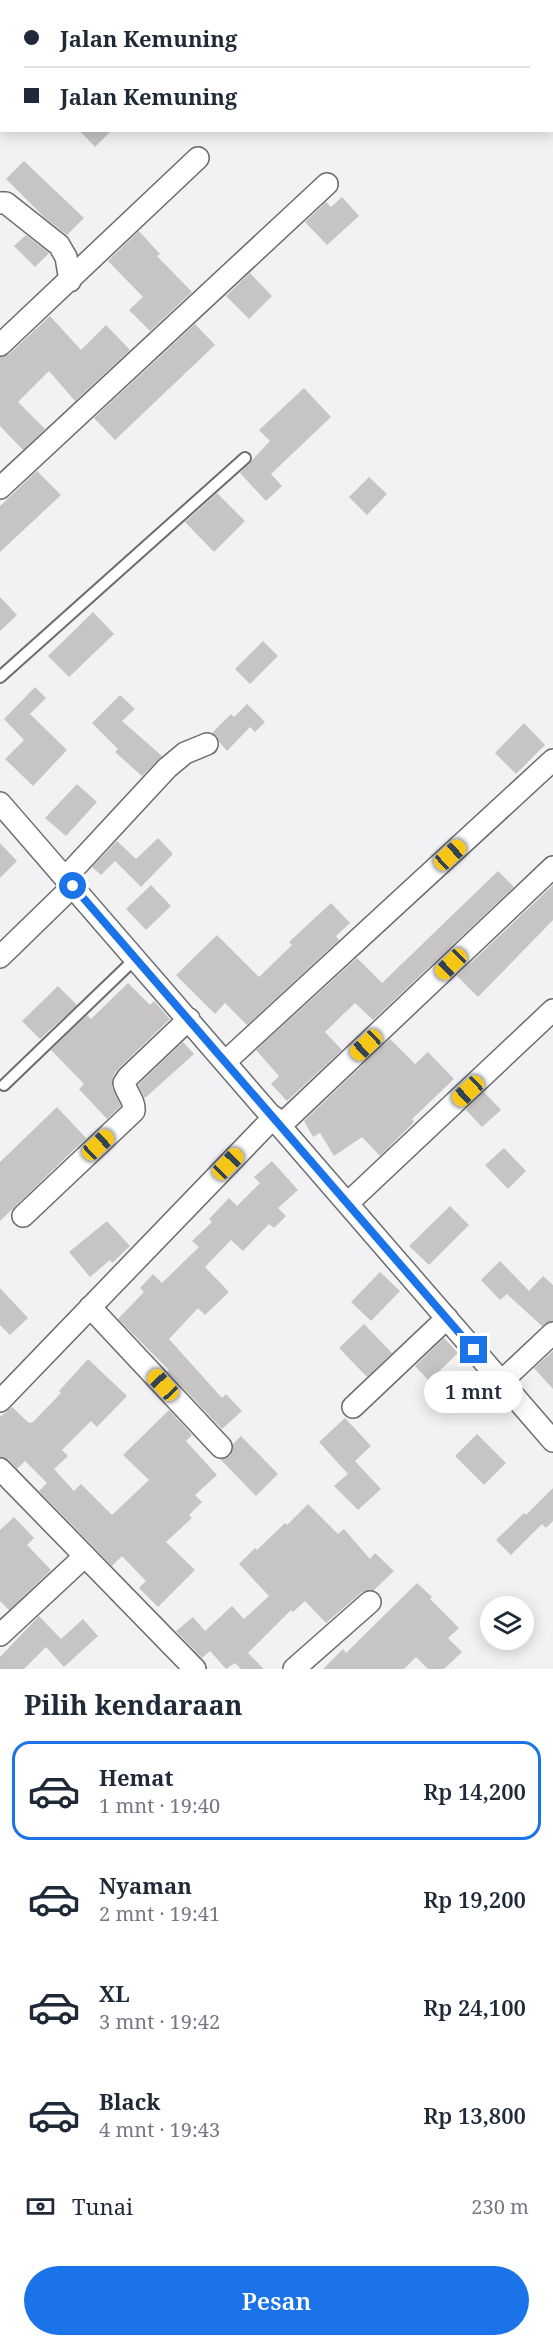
<!DOCTYPE html>
<html lang="id">
<head>
<meta charset="utf-8">
<style>
	:root { --surface:#fff; --page:#f6f6f7; --text:#1f2937; --muted:#747a83; --line:#e0e1e3; --accent:#1a73e8 }
	body { margin:0; font-family:"Noto Serif",serif; background:var(--page); color:var(--text); height:100vh; display:flex; flex-direction:column; font-size:22px; white-space:nowrap }
	* { box-sizing:border-box; margin:0 }
	p { font-size:20px; color:var(--muted) }
	.icon { flex:none; width:33px; height:33px; fill:none; stroke:currentColor; stroke-width:2; stroke-linecap:round; stroke-linejoin:round }
	.map { position:relative; height:1669px; overflow:hidden }
	.drawer { display:flex; flex-direction:column; background:var(--surface); flex:1 }
	.drawer>* { flex:none }
	.banner { position:absolute; left:0px; top:0px; width:554px; height:132px; box-shadow:0 3px 15px #0003; display:grid; align-content:center; height:132px; padding:0 24px; background:var(--surface) }
	.controls { position:absolute; left:480px; top:1596px; display:grid; gap:12px }
	.controls a { display:grid; place-items:center; width:54px; height:54px; border-radius:50%; background:var(--surface); box-shadow:0 3px 15px #0003; font-size:30px }
	.end { position:absolute; width:27px; height:27px; margin:-14px; border:8px solid #1a73e8; background:#fff; box-shadow:0 0 0 3px #fff }
	.from { border-radius:50% }
	.bubble { position:absolute; height:42px; border-radius:21px; background:var(--surface); box-shadow:0 3px 15px #0003; font-size:20px; font-weight:600; line-height:42px; text-align:center }
	.car { position:absolute; width:18px; height:36px; margin:-18px -9px; border-radius:8px; box-shadow:0 0 4px 2px #0007; background:linear-gradient(#f5c518 24%,#345 0 40%,#f5c518 0 76%,#345 0 86%,#f5c518 0) }
	.banner b { display:flex; align-items:center; gap:21px; height:57px; font-size:22px }
	.banner b+b { border-top:2px solid var(--line) }
	.banner i { width:15px; height:15px; background:var(--text) }
	ul { padding:0; list-style:none }
	li { display:flex; align-items:center; gap:18px; height:99px; margin:0 12px 9px; padding:0 12px; border:3px solid transparent; border-radius:18px }
	li div { flex:1 }
	li b { display:block; font-size:22px }
	li em { font-style:normal; font-weight:600 }
	li.selected { border-color:var(--accent) }
	li>.icon { width:54px; height:54px; stroke-width:1.5 }
	h2 { padding:0 24px; font-size:27px; line-height:72px }
	.pay { display:flex; align-items:center; gap:15px; height:66px; padding:0 24px; font-size:22px }
	.pay p { margin-inline-start:auto }
	.action { display:flex; gap:12px; margin-top:auto; padding:12px 24px }
	.action a { flex:1; height:69px; border-radius:36px; background:var(--accent); color:#fff; font-size:24px; font-weight:600; line-height:69px; text-align:center }
	.map>svg:first-child { display:block }
</style>
</head>
<body>
<div class="map">
<svg width="553" height="1669" viewBox="0 0 553 1669">
	<rect width="100%" height="100%" fill="#f2f2f5"/>
	<path fill="#c7c5c4" d="M79,130h33l-17,17z
		M24,161l60,57 -17,17 -23,-18 -38,-38z
		M342,197l17,19 -32,29 -22,-23 21,-20 5,5z
		M139,231l21,23 -3,2 35,36 -42,39 -21,-21 14,-13 -35,-36z
		M26,235l23,18 -14,14 -21,-21z
		M250,273l22,23 -23,23 -23,-23z
		M50,316l31,34 25,-25 24,25 -55,51 -26,-30 -31,31 27,27 -22,21 -23,-24v-69l9,-3z
		M195,324l20,21 -100,95 -21,-22z
		M304,388l27,29 -60,57 11,12 -16,15 -26,-28 30,-32 -11,-11z
		M37,471l24,24 -61,57v-46z
		M369,477l18,17 -20,21 -18,-18z
		M217,493l28,28 -31,31 -29,-30z
		M0,597l17,18 -17,16z
		M93,612l21,22 -45,43 -21,-21z
		M263,641l15,15 -28,28 -15,-15z
		M35,687l11,11 -16,16 37,36 -34,36 -28,-27 19,-19 -20,-21z
		M120,695l15,14 -13,12 40,35 -20,20 -27,-24 3,-3 -26,-26z
		M247,704l18,18 -10,10 -5,-5 -23,24 -15,-18 19,-19 3,3z
		M524,723l21,22 -29,29 -21,-21z
		M77,784l20,18 -31,34 -21,-18z
		M158,838l15,16 -32,33 -26,-26 -14,14 -9,-8 25,-26 19,18z
		M0,843l17,18 -17,17z
		M498,871l16,16 -141,133 -18,-17 -30,29 17,18 -55,51 -16,-17 8,-8 -23,-26 101,-92 25,25z
		M151,885l20,21 -25,24 -20,-21z
		M553,885v35l-75,77 -21,-21z
		M331,903l19,20 -14,13 3,4 -92,85 -22,-22 -10,11 -39,-39 41,-40 42,42 33,-32 -3,-3z
		M128,983l22,22 4,-4 16,18 -51,49 -6,8 -1,11 9,19 -14,13 -28,-30 5,-5 -33,-34 36,-35 4,4z
		M58,986l19,19 -37,34 -18,-18z
		M390,1039l25,25 13,-12 26,27 -42,40 2,3 -34,34 -18,-19 -28,19 -14,-23 -7,4 -9,-16z
		M183,1042l11,12 -49,44 -7,-13z
		M484,1092l17,18 -19,17 -16,-17z
		M57,1107l29,31 -86,83v-59z
		M504,1148l22,23 -18,18 -23,-24z
		M272,1161l26,29 -20,18 8,8 -12,12 -5,-4 -26,27 -12,-11 -26,27 24,25 -24,23 -7,-7 -29,31 53,59 4,-4 16,17 -20,18 -55,-58 2,-1 -51,-51 26,-27 -4,-4 13,-14 9,9 37,-36 -7,-6 20,-19 -3,-3 20,-21 8,8 23,-23 -6,-6z
		M450,1206l19,19 -40,40 -20,-19z
		M107,1221l23,25 -18,17 -2,-3 -20,17 -21,-25z
		M500,1261l29,30 14,-15 10,9v36l-11,5 -35,-32 -7,6 -19,-20z
		M380,1272l20,19 -29,30 -20,-19z
		M0,1288l28,30 -18,17 -10,-10z
		M364,1324l28,29 -25,24 -28,-29z
		M444,1338l14,15 -29,28 -14,-15z
		M553,1351v38l-19,-21z
		M88,1359l39,37 -30,31 -6,-6 -29,29 6,6 -14,13 20,22 7,-7 31,31 37,-35 -26,-25 46,-45 23,25 -6,6 31,34 -22,20 7,7 -13,13 3,3 -26,24 29,28 -37,37 -19,-19 7,-7 -24,-25 -10,10 -73,-75 8,-8 -22,-22 -8,8 -8,-9 -9,-3v-40l12,-10 17,16 4,-1 28,-29 -2,-2z
		M345,1418l26,28 -16,15 26,28 -23,21 -24,-24 14,-12 -29,-32z
		M477,1434l29,29 -22,22 -29,-29z
		M241,1436l37,38 -22,22 -36,-37 10,-3 3,-6v-6z
		M553,1488v33l-7,7 -4,-4 -31,31 -15,-15 28,-27 2,2z
		M308,1504l30,30 6,-5 26,30 5,-6 19,18 -20,19 -12,2 -36,31 -21,-22 -12,11 -2,-2 -43,43 16,16h-23l-6,-6 -9,6 -16,-18 -8,7 -26,-27 17,-14 12,14 27,-25 12,13 25,-23 -30,-32 16,-16 2,2 28,-27 2,2z
		M14,1517l20,21 -7,7 24,25 -42,40 -9,-9v-71z
		M417,1583l15,14 -2,2 29,29 -11,10 14,14 -18,17h-16l-12,-12 -12,12h-81l20,-20 3,4z
		M39,1616l22,23 22,-20 15,17 -34,31 -18,-20 -22,22h-24v-12z"/>
	<g fill="none" stroke-linecap="round" stroke-linejoin="round">
		<defs>
			<path id="service" d="M0,677l245,-219
				M4,1085l131,-126"/>
			<path id="minor" d="M0,203h6l53,42 7,12 4,24
				M0,345l198,-187
				M0,488l327,-304
				M0,803l553,638
				M65,878l102,-110 18,-15 22,-9
				M0,957l73,-71
				M225,1062l328,-302
				M281,1125l272,-258
				M348,1203l205,-193
				M23,1216l111,-105c1,-11 -8,-18 -10,-28l4,-6 61,-58
				M90,1307l131,140
				M502,1381l51,-48
				M0,1401l274,-284
				M353,1407l94,-89
				M0,1469l195,200
				M0,1635l85,-79
				M294,1669l76,-67"/>
			<path id="tertiary" d="M25,2l2,-2
				M0,25l2,-1"/>
		</defs>
		<use href="#service" stroke="#6b6c6e" stroke-width="14"/>
		<use href="#minor" stroke="#6b6c6e" stroke-width="24"/>
		<use href="#tertiary" stroke="#6b6c6e" stroke-width="30"/>
		<use href="#service" stroke="#fff" stroke-width="10"/>
		<use href="#minor" stroke="#fff" stroke-width="21"/>
		<use href="#tertiary" stroke="#fff" stroke-width="27"/>
	</g>
	<g fill="none" stroke-linecap="round" stroke-linejoin="round">
		<path stroke="#1a73e8" stroke-width="8" d="M73,886l401,464"/>
	</g>
</svg>
<div class="controls">
<a><svg class="icon" aria-label="layers" viewBox="0 0 24 24"><path d="M12 4l9 5-9 5-9-5zM3 14l9 5 9-5"/></svg></a>
</div>
<i class="end from" style="left:73px;top:886px"></i>
<i class="end" style="left:474px;top:1350px"></i>
<div class="bubble" style="left:424px;top:1371px;width:99px">1 mnt</div>
<i class="car" style="left:450px;top:855px;rotate:48deg"></i>
<i class="car" style="left:451px;top:964px;rotate:226deg"></i>
<i class="car" style="left:366px;top:1045px;rotate:227deg"></i>
<i class="car" style="left:468px;top:1091px;rotate:227deg"></i>
<i class="car" style="left:98px;top:1145px;rotate:47deg"></i>
<i class="car" style="left:228px;top:1164px;rotate:44deg"></i>
<i class="car" style="left:163px;top:1385px;rotate:317deg"></i>
<div class="banner">
<b><i class="from"></i>Jalan Kemuning</b>
<b><i></i>Jalan Kemuning</b>
</div>
</div>
<section class="drawer">
<h2>Pilih kendaraan</h2>
<ul>
<li class="selected"><svg class="icon" aria-label="car" viewBox="0 0 24 24"><path d="M5 17H2v-5l4-1 3-4h7l3 4 3 1v5h-3M9 17h6M6 11h13"/><circle cx="7" cy="17" r="2"/><circle cx="17" cy="17" r="2"/></svg><div><b>Hemat</b><p>1 mnt · 19:40</p></div><em>Rp 14,200</em></li>
<li><svg class="icon" aria-label="car" viewBox="0 0 24 24"><path d="M5 17H2v-5l4-1 3-4h7l3 4 3 1v5h-3M9 17h6M6 11h13"/><circle cx="7" cy="17" r="2"/><circle cx="17" cy="17" r="2"/></svg><div><b>Nyaman</b><p>2 mnt · 19:41</p></div><em>Rp 19,200</em></li>
<li><svg class="icon" aria-label="car" viewBox="0 0 24 24"><path d="M5 17H2v-5l4-1 3-4h7l3 4 3 1v5h-3M9 17h6M6 11h13"/><circle cx="7" cy="17" r="2"/><circle cx="17" cy="17" r="2"/></svg><div><b>XL</b><p>3 mnt · 19:42</p></div><em>Rp 24,100</em></li>
<li><svg class="icon" aria-label="car" viewBox="0 0 24 24"><path d="M5 17H2v-5l4-1 3-4h7l3 4 3 1v5h-3M9 17h6M6 11h13"/><circle cx="7" cy="17" r="2"/><circle cx="17" cy="17" r="2"/></svg><div><b>Black</b><p>4 mnt · 19:43</p></div><em>Rp 13,800</em></li>
</ul>
<div class="pay"><svg class="icon" aria-label="cash" viewBox="0 0 24 24"><path d="M3 7h18v10H3z"/><circle cx="12" cy="12" r="2"/></svg>Tunai<p>230 m</p></div>
<div class="action"><a>Pesan</a></div>
</section>
</body>
</html>
